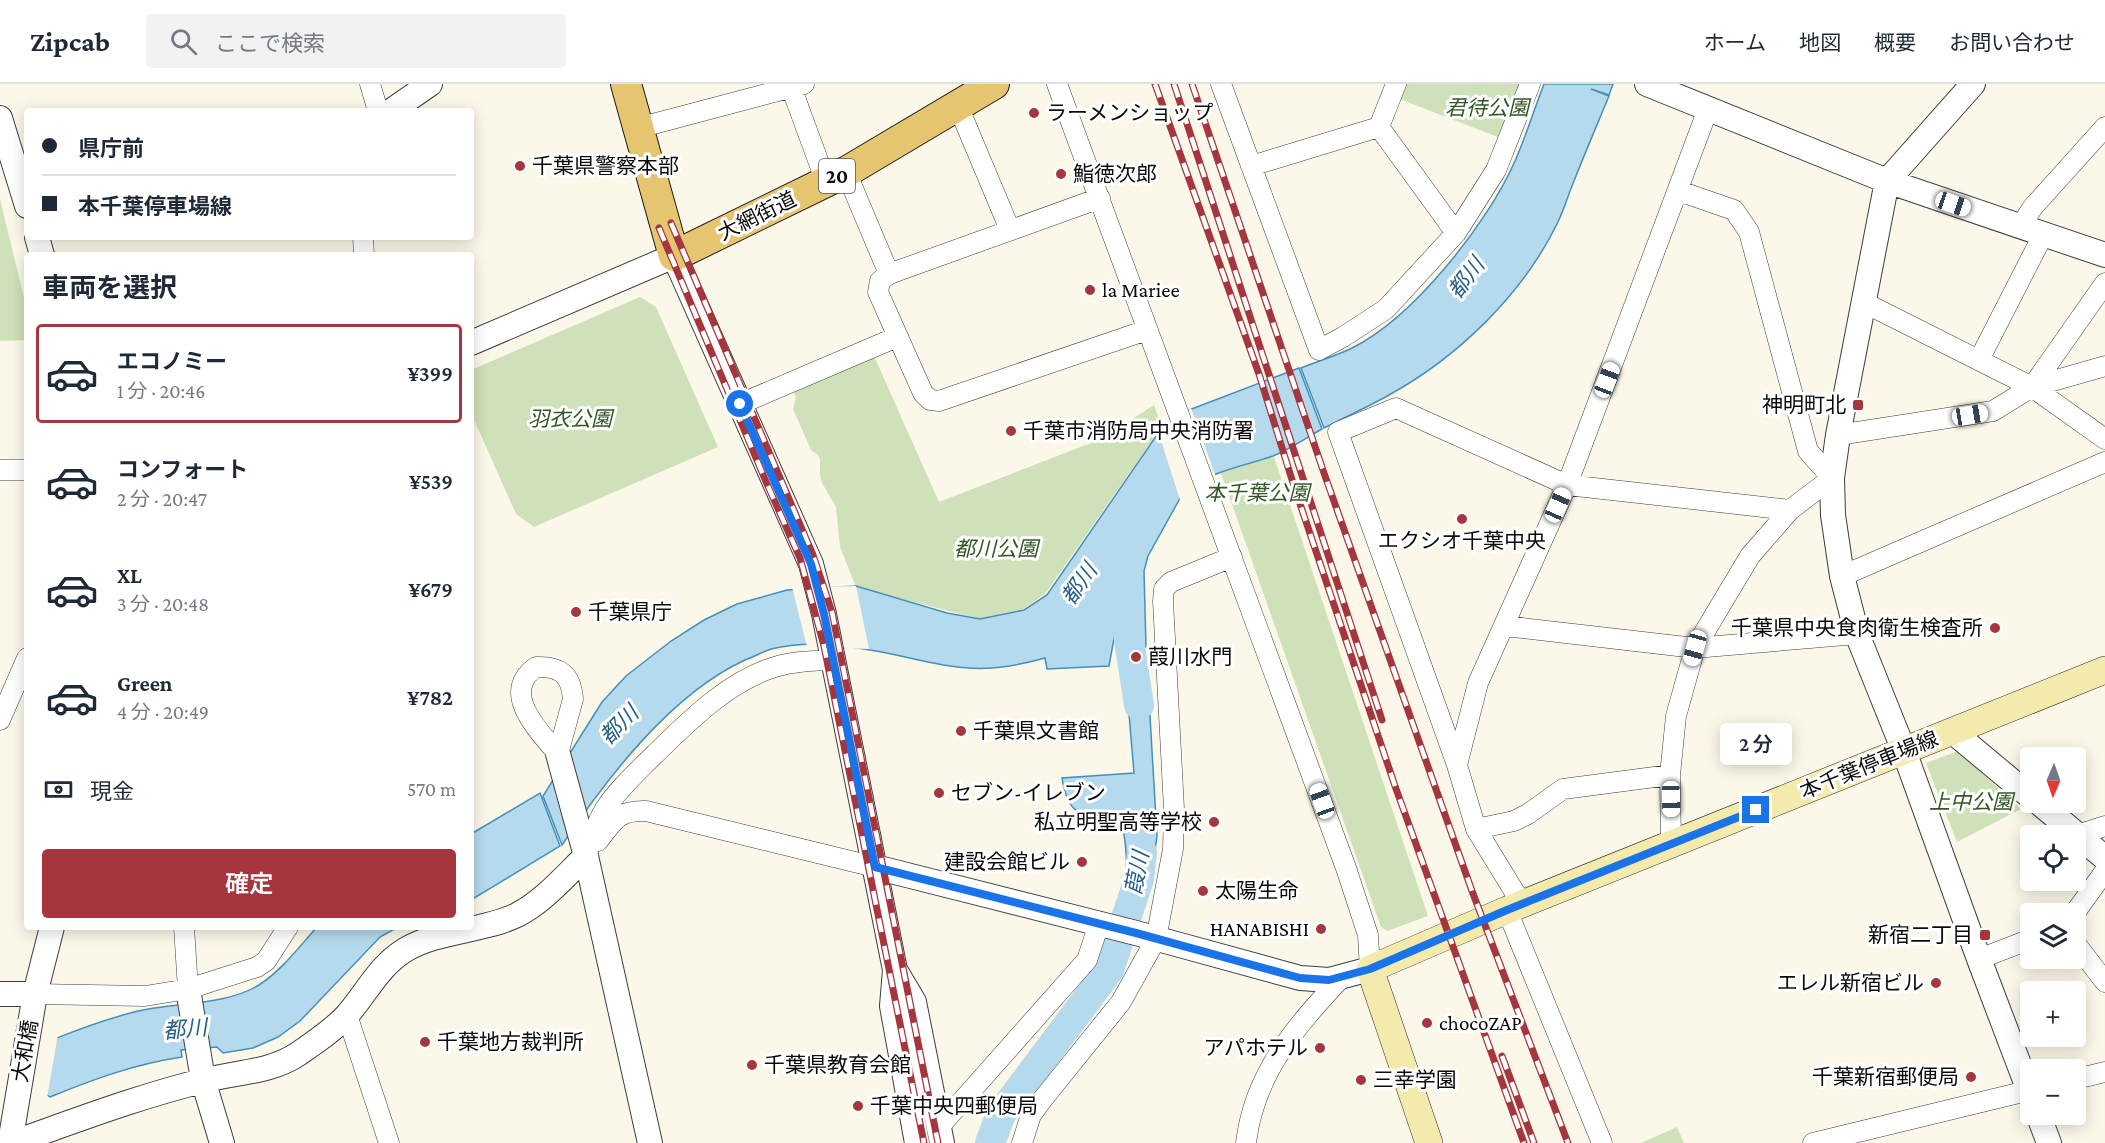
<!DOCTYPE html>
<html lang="ja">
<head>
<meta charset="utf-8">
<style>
	:root { --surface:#fff; --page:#f2f2f3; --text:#1f2937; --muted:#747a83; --line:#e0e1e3; --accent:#a6363e }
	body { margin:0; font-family:"Crimson Pro","Noto Sans JP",serif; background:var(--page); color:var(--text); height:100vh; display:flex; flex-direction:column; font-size:22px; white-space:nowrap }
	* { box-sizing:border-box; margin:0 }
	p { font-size:20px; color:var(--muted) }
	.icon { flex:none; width:33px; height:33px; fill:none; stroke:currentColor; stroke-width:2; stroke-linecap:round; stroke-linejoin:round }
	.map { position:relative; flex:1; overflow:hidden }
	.sheet { position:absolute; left:24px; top:168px; width:450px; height:678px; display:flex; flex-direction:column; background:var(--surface); border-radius:6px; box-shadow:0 3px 15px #0003 }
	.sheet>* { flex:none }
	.banner { position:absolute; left:24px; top:24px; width:450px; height:132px; border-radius:6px; box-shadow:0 3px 15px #0003; display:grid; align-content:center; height:132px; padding:0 18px; background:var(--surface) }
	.needle { width:39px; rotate:182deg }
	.fabs { position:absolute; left:2020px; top:663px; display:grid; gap:12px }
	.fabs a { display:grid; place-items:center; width:66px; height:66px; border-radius:6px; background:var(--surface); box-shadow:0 3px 15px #0003; font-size:30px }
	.end { position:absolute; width:27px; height:27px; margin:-14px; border:8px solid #1a73e8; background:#fff; box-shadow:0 0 0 3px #fff }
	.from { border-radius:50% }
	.bubble { position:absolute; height:42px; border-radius:6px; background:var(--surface); box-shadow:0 3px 15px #0003; font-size:20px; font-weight:600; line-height:42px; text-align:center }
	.car { position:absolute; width:18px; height:36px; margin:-18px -9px; border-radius:8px; box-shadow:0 0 4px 2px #0007; background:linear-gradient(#fff 24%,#345 0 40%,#fff 0 76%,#345 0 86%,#fff 0) }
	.banner b { display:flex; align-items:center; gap:21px; height:57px; font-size:22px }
	.banner b+b { border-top:2px solid var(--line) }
	.banner i { width:15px; height:15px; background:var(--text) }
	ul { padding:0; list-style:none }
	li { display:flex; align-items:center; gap:18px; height:99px; margin:0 12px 9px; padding:0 6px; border:3px solid transparent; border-radius:6px }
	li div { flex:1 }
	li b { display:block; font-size:22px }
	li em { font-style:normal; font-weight:600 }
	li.selected { border-color:var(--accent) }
	li>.icon { width:54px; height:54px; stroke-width:1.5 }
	h2 { padding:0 18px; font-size:27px; line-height:72px }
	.pay { display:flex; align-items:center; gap:15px; height:66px; padding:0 18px; font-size:22px }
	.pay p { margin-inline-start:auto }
	.button { display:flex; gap:12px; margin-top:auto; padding:12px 18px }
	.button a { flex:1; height:69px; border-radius:6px; background:var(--accent); color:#fff; font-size:24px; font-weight:600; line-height:69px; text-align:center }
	header { display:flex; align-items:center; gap:36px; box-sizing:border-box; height:84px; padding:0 30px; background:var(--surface); border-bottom:2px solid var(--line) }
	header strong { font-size:28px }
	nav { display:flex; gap:33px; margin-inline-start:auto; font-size:21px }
	.search { width:420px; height:54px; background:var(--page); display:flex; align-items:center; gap:15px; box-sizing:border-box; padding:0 21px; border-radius:6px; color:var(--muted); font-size:22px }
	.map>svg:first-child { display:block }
</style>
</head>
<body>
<header>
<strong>Zipcab</strong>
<div class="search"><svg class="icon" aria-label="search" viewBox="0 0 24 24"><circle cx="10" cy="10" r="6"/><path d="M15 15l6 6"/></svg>ここで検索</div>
<nav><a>ホーム</a><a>地図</a><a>概要</a><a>お問い合わせ</a></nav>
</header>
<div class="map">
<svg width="2105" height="1059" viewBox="0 0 2105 1059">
	<rect width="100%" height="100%" fill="#fcf8e9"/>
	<path fill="#cfe1b8" d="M1402,0h120l-19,55 -106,-41z
		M0,115l27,111v30l-27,1z
		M640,213l16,10 62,140 -184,80 -18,-13 -45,-101v-43z
		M874,272l65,146 162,-63 53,-34 8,21 -117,168 -22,15 -43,10 -124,-32 -16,-40 -4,-40 -14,-24 -2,-8v-15l-2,-5 -7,-5 -18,-41 3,-12 -2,-5z
		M1274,373l154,459 -41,15 -6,-4 -160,-454z
		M1958,667l63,58 -64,33 -31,-79z
		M1677,1043l7,16h-43z"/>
	<path fill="#b5d9ed" stroke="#468fba" stroke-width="1.5" d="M1544,0h69l-4,11 -18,-6 18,7c-12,29 -24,57 -35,85 -6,14 -10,29 -17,43 -35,71 -99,133 -168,171 -21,12 -44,22 -65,33l-23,-60c17,-7 35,-12 51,-20 61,-30 136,-125 163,-187 11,-25 19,-51 29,-77z
		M1299,284l23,61c-16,9 -32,20 -49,27 -31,11 -64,15 -90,37l-35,63 -4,15 2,76 -21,1 -3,-37h-3l-10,55 -62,3 -2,-11c-25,7 -51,12 -77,10 -33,-2 -65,-13 -98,-18 -32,-6 -68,-9 -99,-1 -9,3 -17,8 -26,11 -74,34 -138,118 -183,185l-19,-49 59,-94 24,-26 45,-35 33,-21 33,-16 50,-14 69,-4 91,27 33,6 44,-9 23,-15 114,-166 28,-19z
		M1147,581l10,171 -4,29 -9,30 -19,-5c3,-17 2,-53 -5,-69 -35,-8 -51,1 -58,-43l72,-5 -9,-106z
		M540,709l20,53 -89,54v-66z
		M317,843h81l-18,10 -80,84 -22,16 -25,11 -30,5 -6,-6 -36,3 1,7c-47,7 -88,22 -132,40l-50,-35c44,-19 88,-38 134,-50 39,-10 91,-6 125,-27 23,-15 40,-38 58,-58z"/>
	<path fill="#fcf8e9" d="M1191,324l25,69 -23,12 -7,6 -5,8 -23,-72z
		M856,502l13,63 -62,-2 -15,-60z
		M58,950l-11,64 -47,17v-57z"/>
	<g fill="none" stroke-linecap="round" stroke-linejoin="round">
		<path stroke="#b5d9ed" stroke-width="30" d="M1124,524l15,97
			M990,1059l11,-29 108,-144 30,-91 3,-27"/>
		<defs>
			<path id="minor" d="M370,0l8,27
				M790,0l36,98
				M1057,0l289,784 22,67 2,34
				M1221,0l98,266 24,-13 43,-28 70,-76 40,-63 34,-86
				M958,22l52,124
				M1379,43l77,106
				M638,44l166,-44
				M1251,82l128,-39 17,-43
				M846,88l43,102
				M1100,114l-211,76 -9,7 -2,11 45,101 7,7 9,1 208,-71
				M2020,143l13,-20 72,-80
				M363,153l1,18
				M1863,218l169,85 73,52
				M1979,276l64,-125
				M2032,303l73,-104
				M740,320l157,-67
				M1838,351l155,-24 39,-24 73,-21
				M0,386h27
				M1842,492l263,-114
				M1505,542l190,22 162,-14
				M536,583c24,-1 35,7 37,32l-15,55c-18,-22 -59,-61 -22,-87z
				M0,636l27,-62
				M1457,681l21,-82 89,-198 141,-376
				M1476,745l38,-8 14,-7 35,-25 107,-14
				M2077,751l28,-9
				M598,757c16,-20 19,-31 48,-30l229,56
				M1671,760l-1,-69 6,-59 19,-68 55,-92 40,-46 42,-32 -24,-27 -59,-219 -15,-22 -55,-19
				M586,772c5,-17 10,-32 19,-47 13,-20 32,-37 49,-54 34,-33 74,-74 121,-88 19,-6 38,-6 58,-7
				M1522,820l-46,-75 -19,-64 -119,-333 58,-24 171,77 223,25
				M1507,826l95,233
				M2074,830l31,-43
				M184,843l4,62
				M2076,860l29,38
				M1979,875l52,-20
				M35,910l110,2 43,-7 69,-22 9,-6 22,-34
				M347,931l42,128
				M2076,995l29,-7
				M939,1043l148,-167 12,-36
				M1022,1059l9,-28 11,-15 79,-98 35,-63 17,-90 1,-40 -11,-208 1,-12 7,-7 61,-25
				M1246,1059c8,-70 51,-118 97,-167
				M1813,1059l218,-53"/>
			<path id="tertiary" d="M1647,0l240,97 218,74
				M1973,0l-86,97 -49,254 -6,43 1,37 9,61 15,58 47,117 75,208 52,137
				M391,27l39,-27
				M0,34l27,88
				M37,153l5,18
				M471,259l203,-87 137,308 13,50 71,356 -3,36 25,137
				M1953,648l78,65
				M558,670l28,102 64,287
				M2038,718l67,56
				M875,783l261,66 164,45 29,2 41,-11
				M895,886l19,32 28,141
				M188,905l15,91 19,63
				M0,910h35
				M2038,1030l11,29
				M10,1059l25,-149 17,-67
				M12,1059c63,-22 125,-46 190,-62 32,-9 68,-8 96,-27 16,-11 37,-25 50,-40 19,-22 31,-48 57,-64 34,-20 76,-18 112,-35 26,-13 48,-39 69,-59"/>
			<path id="secondary" d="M1429,1059l-59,-174 137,-59 598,-240"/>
			<path id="primary" d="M626,0l48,172 172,-84 148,-88"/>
		</defs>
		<use href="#minor" stroke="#3d3d3d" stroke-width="21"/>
		<use href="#tertiary" stroke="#3d3d3d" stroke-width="26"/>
		<use href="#secondary" stroke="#2c2c2c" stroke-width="28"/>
		<use href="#primary" stroke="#1b1b1b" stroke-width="32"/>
		<use href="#minor" stroke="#fff" stroke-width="20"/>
		<use href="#tertiary" stroke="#fff" stroke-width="24"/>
		<use href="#secondary" stroke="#f4eaad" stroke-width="27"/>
		<use href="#primary" stroke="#e6c570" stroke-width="30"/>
		<defs>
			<path id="rail" d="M1155,0l104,290 34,109 102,303 129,357
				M1174,0l208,636
				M1192,0l132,389 148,418 96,252
				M671,139l142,332 19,57 106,531
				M659,144l108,256 33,74 24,88 100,497
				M1502,972l32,87"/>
		</defs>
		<use href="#rail" stroke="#a6363e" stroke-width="7"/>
		<use href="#rail" stroke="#fff" stroke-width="4.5" stroke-dasharray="14" stroke-linecap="butt"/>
	</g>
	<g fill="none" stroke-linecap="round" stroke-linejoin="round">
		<path stroke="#1a73e8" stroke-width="8" d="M740,320l71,160 13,50 51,253 261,66 164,45 29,2 41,-11 137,-59 249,-100"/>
	</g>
	<g fill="#a6363e" stroke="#fff" stroke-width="2">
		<circle cx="1034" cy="29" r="6"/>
		<circle cx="520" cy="82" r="6"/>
		<circle cx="1061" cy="90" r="6"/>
		<circle cx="1090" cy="206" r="6"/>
		<rect x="1852" y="315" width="12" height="12" rx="3"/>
		<circle cx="1011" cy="347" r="6"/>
		<circle cx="1462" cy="435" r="6"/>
		<circle cx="576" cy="528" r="6"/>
		<circle cx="1995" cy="544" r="6"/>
		<circle cx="1136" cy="573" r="6"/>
		<circle cx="961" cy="647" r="6"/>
		<circle cx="939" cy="709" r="6"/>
		<circle cx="1214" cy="738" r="6"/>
		<circle cx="1082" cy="778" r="6"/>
		<circle cx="1203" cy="807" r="6"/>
		<circle cx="1321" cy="845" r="6"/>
		<rect x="1979" y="845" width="12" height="12" rx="3"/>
		<circle cx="1936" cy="899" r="6"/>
		<circle cx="1427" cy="939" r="6"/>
		<circle cx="425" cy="958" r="6"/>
		<circle cx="1320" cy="964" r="6"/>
		<circle cx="752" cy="981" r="6"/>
		<circle cx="1971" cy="993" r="6"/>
		<circle cx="1361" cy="996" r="6"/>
		<circle cx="858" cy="1022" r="6"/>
	</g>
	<g text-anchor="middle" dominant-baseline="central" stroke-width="6" stroke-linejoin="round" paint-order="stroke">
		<rect fill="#fff" stroke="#545454" stroke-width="1.5" x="819" y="75" width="36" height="34" rx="4.5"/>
		<g font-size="20" font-weight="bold" fill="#0a0a0a">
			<text x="837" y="92">20</text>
		</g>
		<g font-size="21" font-style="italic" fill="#305724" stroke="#fff">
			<text x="1487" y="24">君待公園</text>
			<text x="570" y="335">羽衣公園</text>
			<text x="1257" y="409">本千葉公園</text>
			<text x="996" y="465">都川公園</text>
			<text x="1971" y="718">上中公園</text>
		</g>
		<g font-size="21" fill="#0a0a0a" stroke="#fff" text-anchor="start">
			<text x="1046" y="29">ラーメンショップ</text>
			<text x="532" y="82">千葉県警察本部</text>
			<text x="1073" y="90">鮨徳次郎</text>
			<text x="1102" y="206">la Mariee</text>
			<text x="1846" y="321" text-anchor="end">神明町北</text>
			<text x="1023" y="347">千葉市消防局中央消防署</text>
			<text x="1462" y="457" text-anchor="middle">エクシオ千葉中央</text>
			<text x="588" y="528">千葉県庁</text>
			<text x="1983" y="544" text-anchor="end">千葉県中央食肉衛生検査所</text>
			<text x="1148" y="573">葭川水門</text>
			<text x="973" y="647">千葉県文書館</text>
			<text x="951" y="709">セブン-イレブン</text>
			<text x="1202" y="738" text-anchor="end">私立明聖高等学校</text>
			<text x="1070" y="778" text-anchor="end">建設会館ビル</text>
			<text x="1215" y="807">太陽生命</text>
			<text x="1309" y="845" text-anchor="end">HANABISHI</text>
			<text x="1973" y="851" text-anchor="end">新宿二丁目</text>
			<text x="1924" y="899" text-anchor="end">エレル新宿ビル</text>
			<text x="1439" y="939">chocoZAP</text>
			<text x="437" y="958">千葉地方裁判所</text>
			<text x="1308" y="964" text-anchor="end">アパホテル</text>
			<text x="764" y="981">千葉県教育会館</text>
			<text x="1959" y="993" text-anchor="end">千葉新宿郵便局</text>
			<text x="1373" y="996">三幸学園</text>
			<text x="870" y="1022">千葉中央四郵便局</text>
		</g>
		<g font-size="21" fill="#0a0a0a" stroke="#fff">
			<text transform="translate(757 132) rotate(-26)">大網街道</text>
			<text transform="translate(1869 681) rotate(-22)">本千葉停車場線</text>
			<text transform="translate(25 967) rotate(-80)">大和橋</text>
		</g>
		<g font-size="22" font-style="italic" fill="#256089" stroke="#fff">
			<text transform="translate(1466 194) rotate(-53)">都川</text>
			<text transform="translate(1079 500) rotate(-55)">都川</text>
			<text transform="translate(619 641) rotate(-45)">都川</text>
			<text transform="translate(1137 789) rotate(-79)">葭川</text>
			<text transform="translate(185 945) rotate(-5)">都川</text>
		</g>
	</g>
</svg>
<div class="fabs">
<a><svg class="needle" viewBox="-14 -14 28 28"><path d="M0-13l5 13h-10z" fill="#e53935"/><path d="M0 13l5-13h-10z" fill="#747a83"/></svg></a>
<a><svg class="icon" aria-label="locate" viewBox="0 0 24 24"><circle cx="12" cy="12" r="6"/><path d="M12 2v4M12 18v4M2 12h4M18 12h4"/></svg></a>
<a><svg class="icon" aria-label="layers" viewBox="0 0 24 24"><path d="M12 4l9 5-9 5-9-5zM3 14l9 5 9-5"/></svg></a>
<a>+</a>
<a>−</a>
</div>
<i class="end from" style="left:740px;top:320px"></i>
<i class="end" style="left:1756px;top:726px"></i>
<div class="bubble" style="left:1720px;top:639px;width:72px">2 分</div>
<i class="car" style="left:1953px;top:120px;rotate:109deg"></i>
<i class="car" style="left:1607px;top:296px;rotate:21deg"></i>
<i class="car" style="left:1970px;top:331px;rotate:81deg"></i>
<i class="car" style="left:1558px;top:421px;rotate:24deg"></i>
<i class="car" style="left:1695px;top:564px;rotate:196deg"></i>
<i class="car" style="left:1671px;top:715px;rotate:179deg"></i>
<i class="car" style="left:1322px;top:717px;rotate:340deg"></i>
<div class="banner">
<b><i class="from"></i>県庁前</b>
<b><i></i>本千葉停車場線</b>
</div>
<section class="sheet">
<h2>車両を選択</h2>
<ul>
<li class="selected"><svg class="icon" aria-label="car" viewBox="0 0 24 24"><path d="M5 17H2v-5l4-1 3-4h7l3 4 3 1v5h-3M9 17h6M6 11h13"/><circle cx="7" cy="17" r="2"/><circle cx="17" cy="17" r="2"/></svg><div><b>エコノミー</b><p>1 分 · 20:46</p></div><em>¥399</em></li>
<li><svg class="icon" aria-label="car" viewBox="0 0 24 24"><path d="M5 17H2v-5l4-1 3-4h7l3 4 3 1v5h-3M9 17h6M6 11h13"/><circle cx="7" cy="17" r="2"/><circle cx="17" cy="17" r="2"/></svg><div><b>コンフォート</b><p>2 分 · 20:47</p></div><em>¥539</em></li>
<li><svg class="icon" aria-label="car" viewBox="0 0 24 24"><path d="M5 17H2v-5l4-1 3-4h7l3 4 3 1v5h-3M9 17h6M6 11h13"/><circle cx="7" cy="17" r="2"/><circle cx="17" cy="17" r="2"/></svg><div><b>XL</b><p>3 分 · 20:48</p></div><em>¥679</em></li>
<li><svg class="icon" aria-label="car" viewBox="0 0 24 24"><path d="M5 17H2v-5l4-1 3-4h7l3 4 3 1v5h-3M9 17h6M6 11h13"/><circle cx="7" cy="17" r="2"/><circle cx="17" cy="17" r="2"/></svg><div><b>Green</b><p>4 分 · 20:49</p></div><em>¥782</em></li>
</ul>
<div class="pay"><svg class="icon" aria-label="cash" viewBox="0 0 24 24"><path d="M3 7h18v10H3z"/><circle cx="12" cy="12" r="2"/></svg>現金<p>570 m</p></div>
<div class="button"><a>確定</a></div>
</section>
</div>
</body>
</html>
